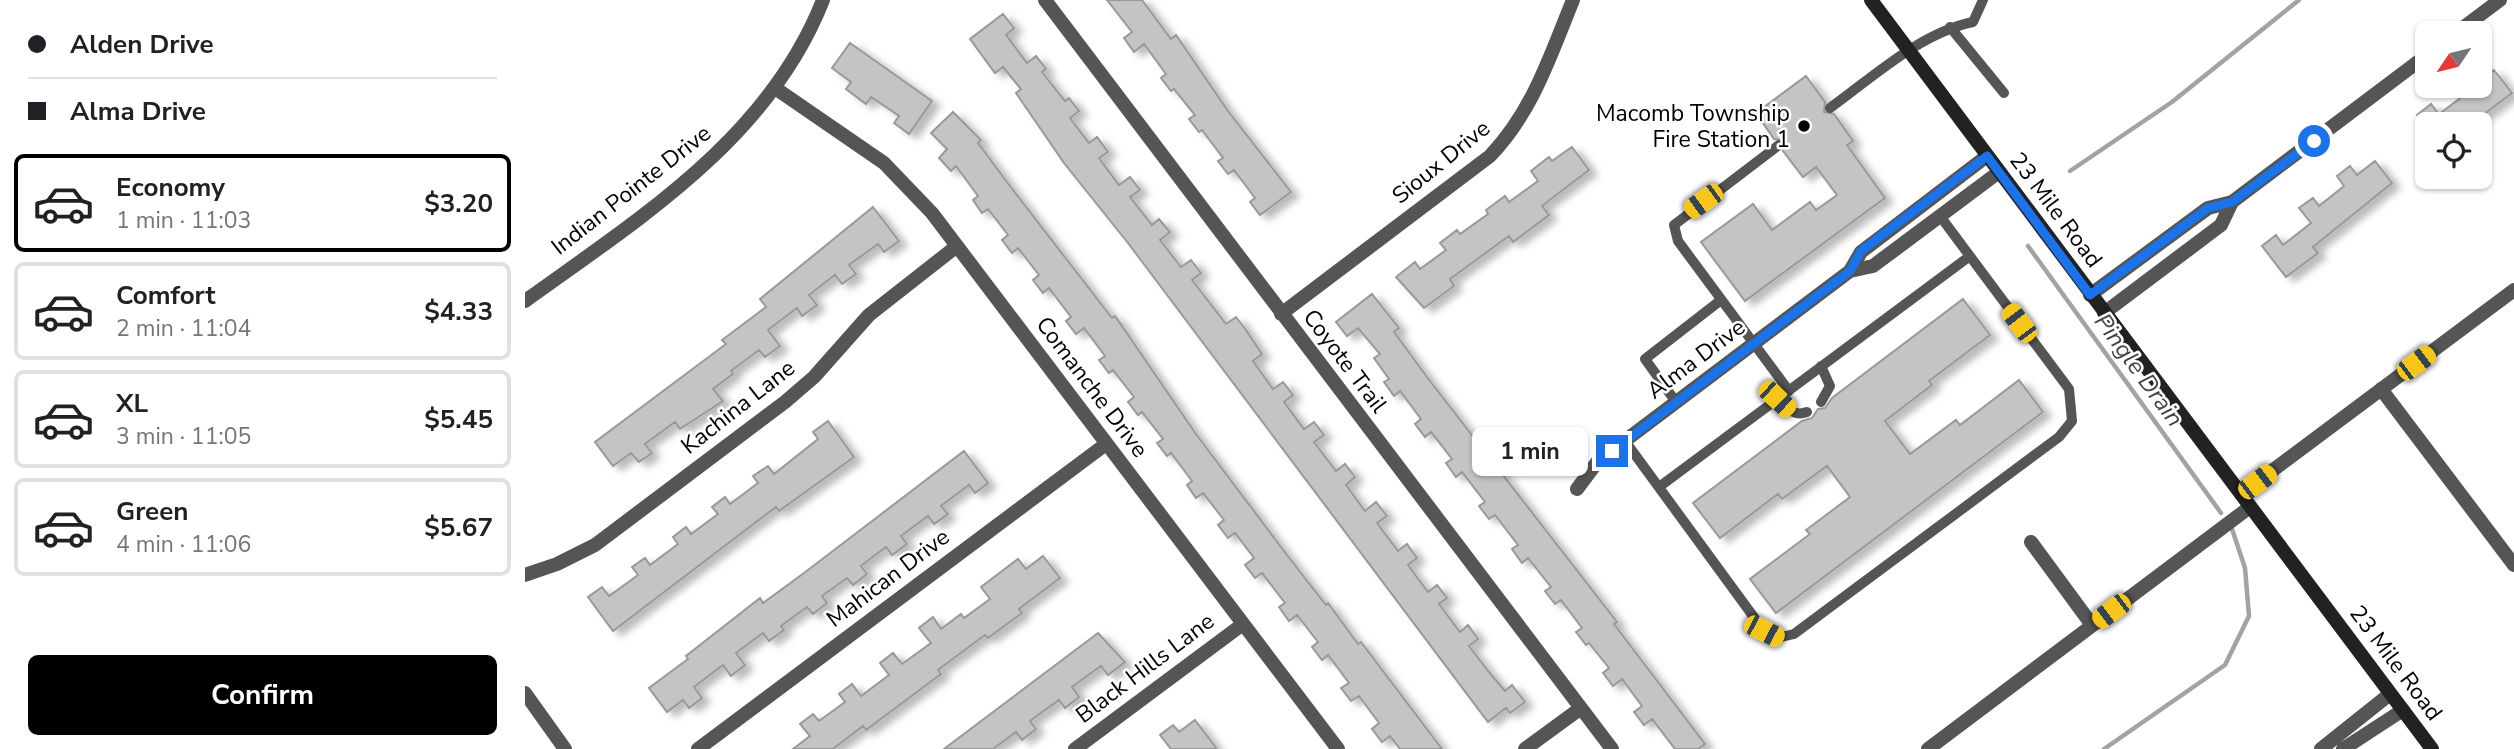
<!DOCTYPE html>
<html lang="en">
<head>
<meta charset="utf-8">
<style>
	:root { --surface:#fff; --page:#f6f6f6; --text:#202124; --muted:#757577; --line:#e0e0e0; --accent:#000 }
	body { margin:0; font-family:"Nunito Sans",sans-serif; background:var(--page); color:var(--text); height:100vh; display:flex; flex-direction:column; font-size:26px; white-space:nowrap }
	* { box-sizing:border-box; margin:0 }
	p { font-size:23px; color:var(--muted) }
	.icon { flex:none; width:38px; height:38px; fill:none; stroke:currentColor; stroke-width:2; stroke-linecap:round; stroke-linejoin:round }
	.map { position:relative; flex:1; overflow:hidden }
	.panel { display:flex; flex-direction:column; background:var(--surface); width:525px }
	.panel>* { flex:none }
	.guide { display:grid; align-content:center; height:154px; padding:0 28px; background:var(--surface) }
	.needle { width:46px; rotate:235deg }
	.tools { position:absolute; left:1890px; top:21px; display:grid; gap:14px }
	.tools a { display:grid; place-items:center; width:77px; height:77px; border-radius:10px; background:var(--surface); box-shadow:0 2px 5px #0004; font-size:35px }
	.end { position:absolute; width:32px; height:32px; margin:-16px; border:9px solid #1a73e8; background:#fff; box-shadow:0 0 0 4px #fff }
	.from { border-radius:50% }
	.bubble { position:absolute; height:49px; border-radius:10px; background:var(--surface); box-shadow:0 2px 5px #0004; font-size:23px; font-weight:700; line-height:49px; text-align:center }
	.car { position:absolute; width:21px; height:42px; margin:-21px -10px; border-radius:9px; box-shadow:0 0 5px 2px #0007; background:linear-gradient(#f5c518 24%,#345 0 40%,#f5c518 0 76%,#345 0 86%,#f5c518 0) }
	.guide b { display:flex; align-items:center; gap:24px; height:66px; font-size:26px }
	.guide b+b { border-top:2px solid var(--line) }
	.guide i { width:18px; height:18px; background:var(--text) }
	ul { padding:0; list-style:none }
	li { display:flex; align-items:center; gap:21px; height:98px; margin:0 14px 10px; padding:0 14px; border:4px solid var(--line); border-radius:10px }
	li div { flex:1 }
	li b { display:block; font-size:26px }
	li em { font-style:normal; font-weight:700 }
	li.current { border-color:var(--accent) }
	li>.icon { width:63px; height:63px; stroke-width:1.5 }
	.action { display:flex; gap:14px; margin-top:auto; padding:14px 28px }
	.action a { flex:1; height:80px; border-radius:10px; background:var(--accent); color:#fff; font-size:28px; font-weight:700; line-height:80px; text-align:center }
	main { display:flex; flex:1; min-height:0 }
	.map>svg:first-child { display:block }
</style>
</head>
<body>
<main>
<section class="panel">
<div class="guide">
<b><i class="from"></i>Alden Drive</b>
<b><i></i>Alma Drive</b>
</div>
<ul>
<li class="current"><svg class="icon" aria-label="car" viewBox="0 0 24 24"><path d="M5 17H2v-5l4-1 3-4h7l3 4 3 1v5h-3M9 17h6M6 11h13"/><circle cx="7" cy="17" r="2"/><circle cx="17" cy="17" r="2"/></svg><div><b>Economy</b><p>1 min · 11:03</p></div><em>$3.20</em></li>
<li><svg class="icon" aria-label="car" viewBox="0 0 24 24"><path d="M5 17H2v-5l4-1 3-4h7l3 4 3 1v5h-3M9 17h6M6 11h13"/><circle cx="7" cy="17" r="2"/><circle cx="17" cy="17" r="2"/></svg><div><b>Comfort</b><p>2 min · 11:04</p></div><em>$4.33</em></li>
<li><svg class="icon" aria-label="car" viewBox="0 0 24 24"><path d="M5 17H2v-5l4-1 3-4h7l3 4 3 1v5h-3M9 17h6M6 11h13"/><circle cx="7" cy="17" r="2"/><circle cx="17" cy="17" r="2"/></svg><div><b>XL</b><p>3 min · 11:05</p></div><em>$5.45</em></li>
<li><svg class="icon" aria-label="car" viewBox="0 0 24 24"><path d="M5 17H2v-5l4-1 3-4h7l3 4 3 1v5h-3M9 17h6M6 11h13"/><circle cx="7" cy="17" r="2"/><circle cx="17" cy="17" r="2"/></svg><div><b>Green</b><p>4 min · 11:06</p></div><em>$5.67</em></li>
</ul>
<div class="action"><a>Confirm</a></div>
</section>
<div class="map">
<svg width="1989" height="749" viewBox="0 0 1989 749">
	<defs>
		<filter id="shadow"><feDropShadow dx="8" dy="4.5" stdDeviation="3.5" flood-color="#0004"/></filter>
	</defs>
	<rect width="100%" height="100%" fill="#fff"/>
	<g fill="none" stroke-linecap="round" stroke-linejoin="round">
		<path stroke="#a3a3a3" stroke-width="4.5" d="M1545,171l102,-69 127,-102
			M1503,246l193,267
			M1579,749l121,-84 24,-49 -4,-48 -13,-39"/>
	</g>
	<path fill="#c4c4c4" stroke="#999" stroke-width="2" filter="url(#shadow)" d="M582,0h35l29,39 5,-4 52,76 63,81 -31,23 -10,-13 5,-4 -21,-28 -6,4 -10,-13 5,-3 -21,-28 -3,2 -10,-13 6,-4 -21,-26 -3,2 -10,-13 5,-4 -22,-30 -10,8 -10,-14 8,-6z
		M478,14l11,14 -8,7 21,28 9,-7 10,13 -4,3 23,29 4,-3 10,13 -9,7 19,25 8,-6 11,15 -9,6 20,27 11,-8 10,13 -10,7 22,28 7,-6 11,13 -10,8 21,27 10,-7 10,13 -9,7 34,44 10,-7 10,13 16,24 -9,7 20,28 10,-7 10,13 -9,7 20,27 10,-7 10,13 -10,7 22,29 9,-7 10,13 -9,8 19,26 11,-9 11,14 -10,7 21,28 9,-7 10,14 -9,7 20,27 9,-7 10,13 -8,6 21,28 8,-7 10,14 -9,7 20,26 16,19 7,-6 13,17 -15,11 -4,-5 -18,14 -360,-479 -64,-80 -48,-70 5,-4 -18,-22 -8,6 -25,-34z
		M325,43l82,58 -23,33 -15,-11 5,-7 -28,-19 -5,7 -20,-15 5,-7 -19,-14z
		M1969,70l18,23 -41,31h-44v5l-10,-14 14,-11 8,10 28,-21 -6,-7h19v-5z
		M1281,76l19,26 -1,10 10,2 19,27 -6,4 38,53 -140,103 -44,-59 52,-38 19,26 38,-28 6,8 21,-15 -21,-28 -13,10 -20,-26 2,-10 -11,-2 -18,-26z
		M428,112l28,28 -3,3 35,47 99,128 3,-2 81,118 91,121 39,50 2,-2 30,41 3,-2 81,107h-42l-10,-13 -8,6 -10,-13 7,-6 -20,-27 -8,5 -10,-13 8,-5 -21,-28 -6,5 -10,-13 6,-5 -21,-27 -8,6 -10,-14 6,-4 -23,-30 -7,5 -10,-13 9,-7 -19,-25 -7,5 -10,-13 6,-5 -21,-27 -7,5 -9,-13 5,-4 -21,-28 -4,3 -10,-13 6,-4 -21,-27 -4,3 -10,-13 6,-5 -21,-27 -4,3 -10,-13 6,-4 -21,-28 -8,6 -10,-13 5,-4 -22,-29 -6,5 -10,-13 6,-5 -21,-27 -6,5 -10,-13 6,-5 -20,-26 -6,4 -9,-13 5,-4 -22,-30 -5,5 -12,-13 8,-9 -16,-16z
		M1047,147l17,23 -47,36 7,9 -36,27 -4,-6 -59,43 4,7 -30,22 -28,-31 19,-15 5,7 26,-19 -6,-7 17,-13 3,4 28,-20 -2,-4 19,-14 4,6 29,-21 -7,-10 18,-14 3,4z
		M1850,161l17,22 -79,64 5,6 -32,24 -24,-31 14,-11 7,10 28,-22 -12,-15 14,-10 6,8 25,-20 -7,-10 13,-10 7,9z
		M348,207l26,34 -15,11 -6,-8 -29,21 7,9 -14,10 -7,-9 -26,20 8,10 -15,11 -5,-8 -29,22 12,16 -15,11 -6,-7 -28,21 2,3 -20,15 10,12 -43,28 -5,-7 -30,22 7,9 -13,9 -8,-9 -18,13 -18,-24 131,-98 -4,-4 44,-33 -6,-8z
		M847,294l27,34 -5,4 36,49 187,241 -3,2 91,120 -7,5h-23l-23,-30 -8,6 -10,-13 8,-6 -20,-27 -9,7 -10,-13 6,-5 -20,-25 -3,2 -10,-13 6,-4 -21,-28 -6,4 -10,-13 6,-4 -23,-29 -6,5 -10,-14 6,-4 -23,-30 -6,4 -10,-13 6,-4 -23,-30 -6,5 -10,-14 6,-4 -21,-27 -6,5 -10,-13 6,-5 -21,-28 -6,5 -10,-14 5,-3 -15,-21 6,-4 -22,-26 -11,8 -11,-14z
		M1438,299l27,36 -61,46 3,4 -47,36 25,33 46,-34 4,5 59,-45 24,32 -267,201 -26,-34 60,-45 -4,-4 44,-33 -23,-31 -45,33 -4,-5 -58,44 -27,-35 109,-82 10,-3 6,-9 7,-1 7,-10z
		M303,421l26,36 -75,54 -3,-4 -163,124 -25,-34 14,-10 7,9 29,-21 -6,-8 13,-9 5,7 28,-21 -5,-7 13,-10 5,7 27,-20 -6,-7 13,-10 5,7 28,-21 -5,-7 15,-10 6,8 44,-35 -5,-7z
		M439,451l24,32 -13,10 -6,-8 -28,21 7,8 -14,10 -6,-8 -27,20 6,8 -15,11 -6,-8 -25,19 6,8 -14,11 -6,-7 -25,18 5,7 -14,11 -6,-7 -26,19 3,4 -15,11 -6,-8 -27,20 9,12 -14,11 -8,-11 -29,22 8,11 -13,10 -6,-8 -16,12 -18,-24 39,-29 -2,-3 74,-58 3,5 41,-30z
		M518,556l17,22 -41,31 3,4 -34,25 -3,-3 -47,35 3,4 -75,56 -3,-4 -30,23h-40l17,-13 -10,-12 13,-10 6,7 26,-19 -6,-8 13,-10 9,12 28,-21 -9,-12 13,-10 9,11 29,-21 -12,-15 14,-11 8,12 20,-15 3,4 26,-19 -9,-12 37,-28 8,10z
		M573,633l27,29 -17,13 -7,-9 -29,21 7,10 -14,11 -6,-8 -29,21 6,8 -14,11 -6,-8 -23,17h-49z
		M670,720l22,29h-46l-11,-14 13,-10 6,7z"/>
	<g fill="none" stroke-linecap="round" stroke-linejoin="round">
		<path stroke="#555" stroke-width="10" d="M1425,27l54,66
			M1305,108c43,-31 90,-75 143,-86l10,-22
			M1254,145l-105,80 4,16 111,150
			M1252,399c9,9 17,18 30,13
			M1151,402l-31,-43 76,-59
			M1296,402l9,-16 -9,-20
			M1100,441l139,190 13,7 17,-4 265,-197 13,-16 -3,-32 -129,-173
			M1134,487l311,-231"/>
		<path stroke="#555" stroke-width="14" d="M520,0l567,749
			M1931,33l44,-33
			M250,88l109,75 48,50 406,536
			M1325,271l23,-5 126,-94
			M1565,295l118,-87 24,-6 195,-147
			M0,301c115,-83 244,-163 298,-301
			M1579,313l117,-88 11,-23
			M756,314l209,-158c43,-45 60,-100 83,-156
			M1856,389l133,176
			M1052,489l21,-28 252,-190 11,-19 126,-96
			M1716,494l273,-204
			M1506,542l61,83
			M0,575l32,-11 38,-19 190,-143 29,-25 55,-62 88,-69
			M0,693l40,56
			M173,749l408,-305
			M550,749l168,-125
			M1000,749l56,-41
			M1403,749l322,-242
			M1796,749l69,-55
			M1818,749l60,-39"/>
		<path stroke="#222" stroke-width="14" d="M1346,0l561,749"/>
	</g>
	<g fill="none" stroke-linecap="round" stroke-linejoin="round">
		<path stroke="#1a73e8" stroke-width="9" d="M1087,451l238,-180 11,-20 126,-95 103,139 118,-87 24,-6 82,-61"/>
	</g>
	<circle fill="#000" stroke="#fff" stroke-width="2.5" cx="1279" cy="126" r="7"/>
	<g text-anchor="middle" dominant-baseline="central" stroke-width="5" stroke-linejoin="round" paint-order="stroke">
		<g font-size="23" fill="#000" stroke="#fff" text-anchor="end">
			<text x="1265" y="113">Macomb Township<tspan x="1265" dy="26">Fire Station 1</tspan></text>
		</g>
		<g font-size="23" fill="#000" stroke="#fff">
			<text transform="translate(916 162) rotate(-39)">Sioux Drive</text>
			<text transform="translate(106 190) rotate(-38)">Indian Pointe Drive</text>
			<text transform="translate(1531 210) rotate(53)">23 Mile Road</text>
			<text transform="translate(1171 359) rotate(-37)">Alma Drive</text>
			<text transform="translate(820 361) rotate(53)">Coyote Trail</text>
			<text transform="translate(567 387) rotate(53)">Comanche Drive</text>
			<text transform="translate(213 407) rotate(-38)">Kachina Lane</text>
			<text transform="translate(363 578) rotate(-37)">Mahican Drive</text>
			<text transform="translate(1871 663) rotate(53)">23 Mile Road</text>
			<text transform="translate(620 668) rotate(-37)">Black Hills Lane</text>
		</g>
		<g font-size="24" font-style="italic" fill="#444" stroke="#fff">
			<text transform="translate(1614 370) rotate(54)">Pingle Drain</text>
		</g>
	</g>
</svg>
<div class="tools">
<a><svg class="needle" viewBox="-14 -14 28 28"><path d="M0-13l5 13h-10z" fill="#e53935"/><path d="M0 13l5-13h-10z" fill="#757577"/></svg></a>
<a><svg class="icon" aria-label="locate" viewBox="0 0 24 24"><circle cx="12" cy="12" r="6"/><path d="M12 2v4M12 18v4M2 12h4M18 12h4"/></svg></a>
</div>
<i class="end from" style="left:1789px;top:141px"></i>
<i class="end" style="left:1087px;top:451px"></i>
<div class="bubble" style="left:947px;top:427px;width:116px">1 min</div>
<i class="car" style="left:1178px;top:201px;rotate:234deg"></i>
<i class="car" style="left:1494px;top:323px;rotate:323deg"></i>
<i class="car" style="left:1891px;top:363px;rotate:53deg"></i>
<i class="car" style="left:1252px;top:399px;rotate:133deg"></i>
<i class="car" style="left:1732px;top:482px;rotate:53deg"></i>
<i class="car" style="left:1586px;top:611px;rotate:233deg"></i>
<i class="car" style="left:1239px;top:631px;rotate:117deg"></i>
</div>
</main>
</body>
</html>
